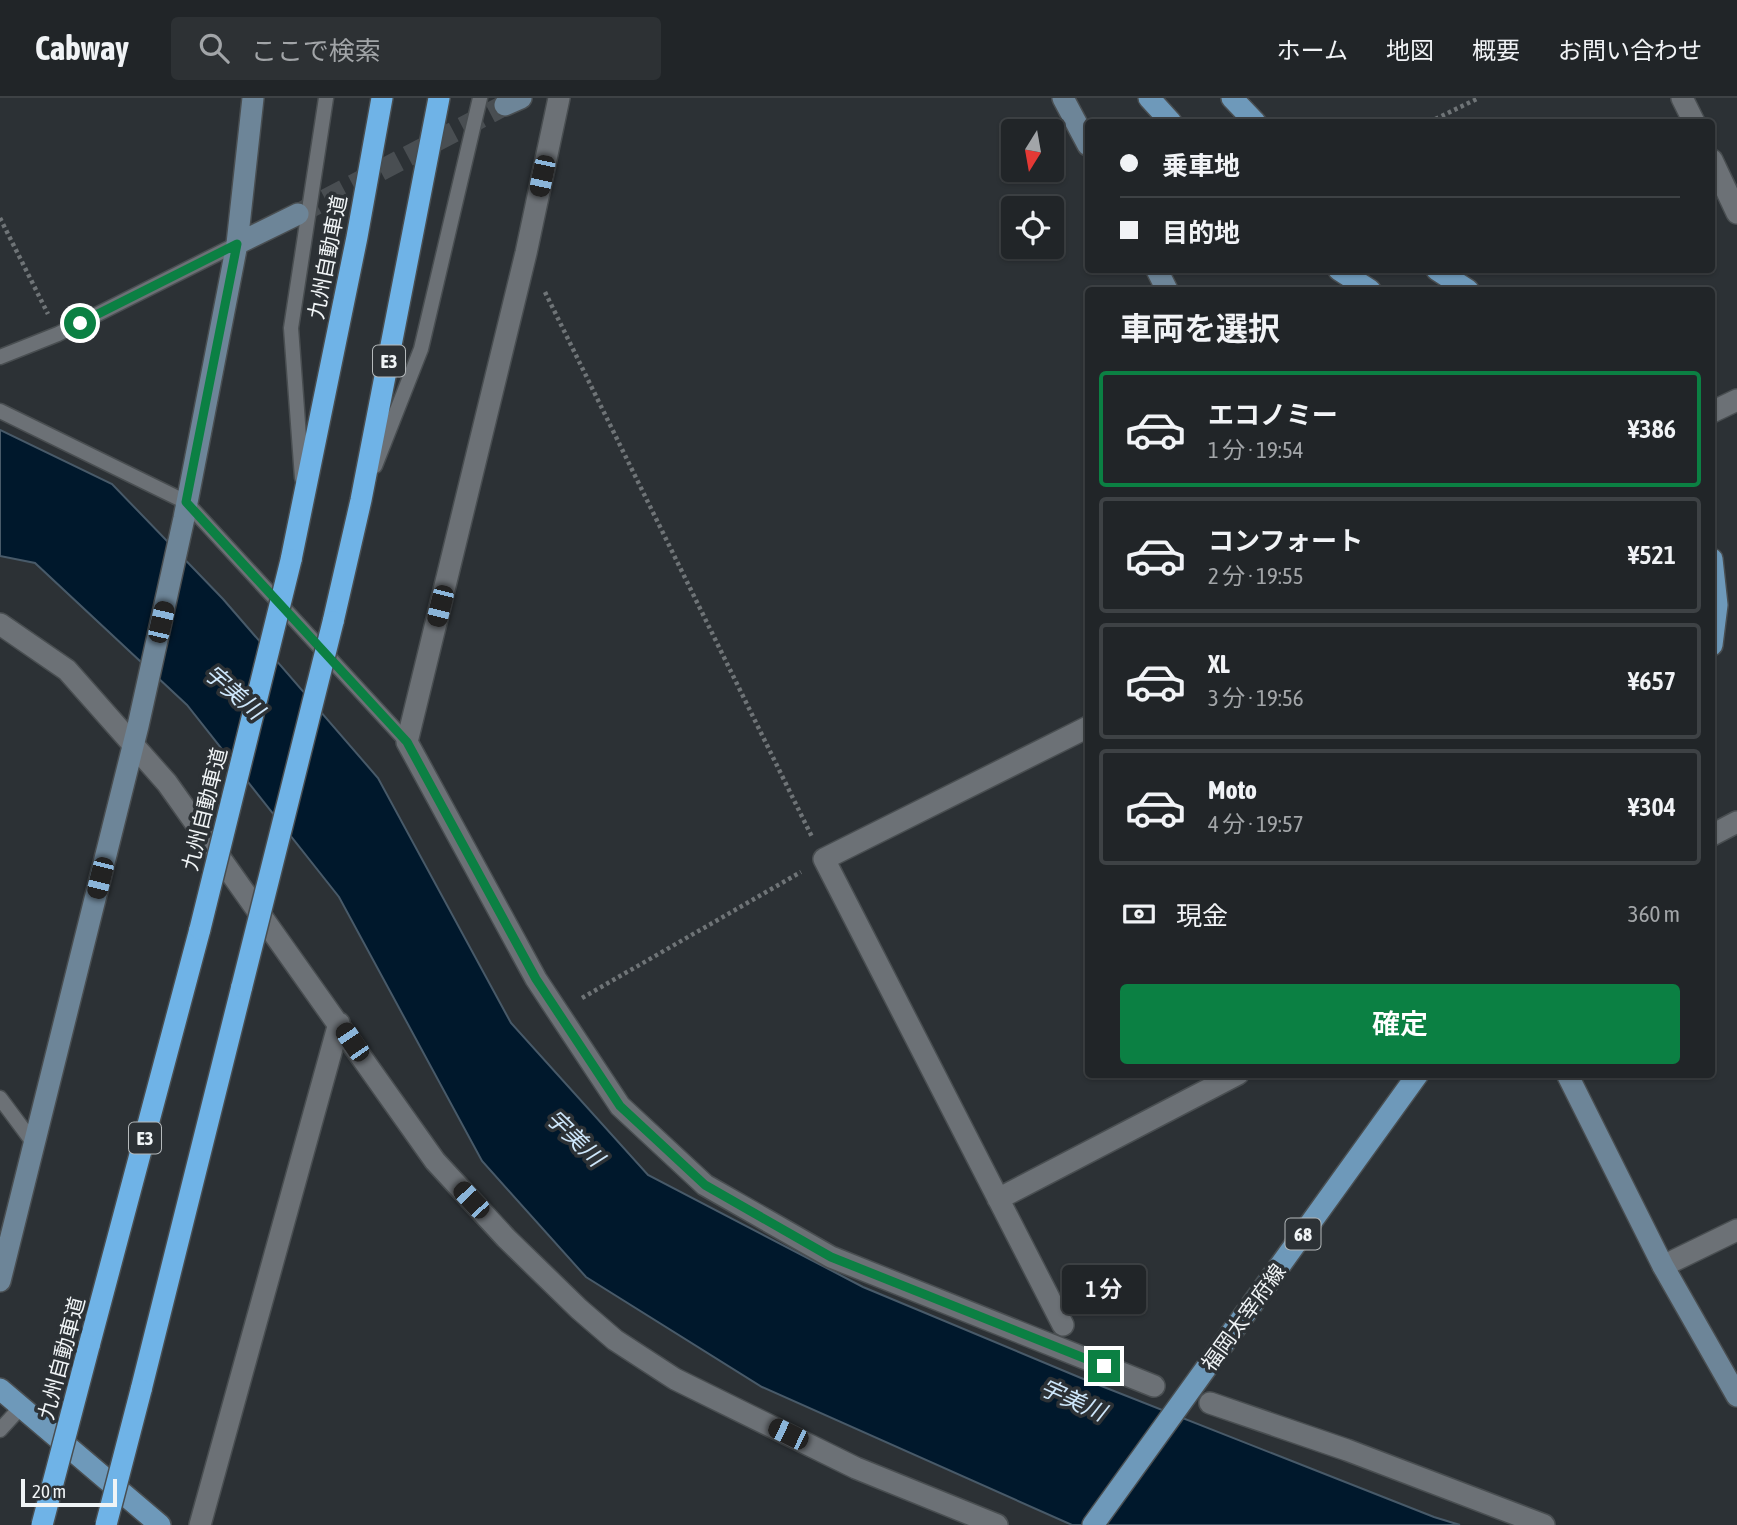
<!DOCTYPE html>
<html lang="ja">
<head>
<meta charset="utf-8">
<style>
	:root { --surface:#212528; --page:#2d3134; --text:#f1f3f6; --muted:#a2a5a8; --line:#3e4245; --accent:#0b8043 }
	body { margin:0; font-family:"Asap Condensed","Noto Sans JP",sans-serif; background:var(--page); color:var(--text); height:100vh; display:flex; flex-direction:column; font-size:26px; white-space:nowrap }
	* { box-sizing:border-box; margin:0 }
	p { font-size:23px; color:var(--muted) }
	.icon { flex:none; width:38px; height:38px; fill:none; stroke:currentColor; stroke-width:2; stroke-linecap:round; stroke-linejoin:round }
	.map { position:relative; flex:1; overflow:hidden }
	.side { position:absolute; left:1085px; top:189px; width:630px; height:791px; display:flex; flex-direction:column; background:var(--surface); border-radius:7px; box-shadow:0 2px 5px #0004,0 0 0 2px var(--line) }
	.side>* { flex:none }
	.banner { position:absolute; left:1085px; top:21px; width:630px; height:154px; border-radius:7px; box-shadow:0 2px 5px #0004,0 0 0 2px var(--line); display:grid; align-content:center; height:154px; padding:0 35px; background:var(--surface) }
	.needle { width:46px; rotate:191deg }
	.controls { position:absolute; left:1001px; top:21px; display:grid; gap:14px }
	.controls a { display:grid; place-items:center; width:63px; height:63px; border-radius:7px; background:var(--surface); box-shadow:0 2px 5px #0004,0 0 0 2px var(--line); font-size:35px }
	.scale { position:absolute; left:21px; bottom:18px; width:96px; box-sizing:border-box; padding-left:7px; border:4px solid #f0f4f6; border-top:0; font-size:19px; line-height:24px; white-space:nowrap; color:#f0f4f6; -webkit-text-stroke:5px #2c3135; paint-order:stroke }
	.end { position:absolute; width:32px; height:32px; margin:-16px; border:9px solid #0b8043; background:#fff; box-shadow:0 0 0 4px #fff }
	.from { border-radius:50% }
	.bubble { position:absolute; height:49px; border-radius:7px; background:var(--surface); box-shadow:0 2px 5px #0004,0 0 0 2px var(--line); font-size:23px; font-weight:600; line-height:49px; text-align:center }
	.car { position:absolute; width:21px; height:42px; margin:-21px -10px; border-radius:9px; box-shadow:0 0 5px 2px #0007; background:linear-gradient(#222 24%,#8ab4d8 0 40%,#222 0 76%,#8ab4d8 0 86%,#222 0) }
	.banner b { display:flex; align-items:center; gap:24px; height:66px; font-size:26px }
	.banner b+b { border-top:2px solid var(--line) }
	.banner i { width:18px; height:18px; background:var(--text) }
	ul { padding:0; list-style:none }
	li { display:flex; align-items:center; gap:21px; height:116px; margin:0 14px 10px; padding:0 21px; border:4px solid var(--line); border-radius:7px }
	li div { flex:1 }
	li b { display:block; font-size:26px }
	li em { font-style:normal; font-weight:600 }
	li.current { border-color:var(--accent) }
	li>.icon { width:63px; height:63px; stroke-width:1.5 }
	h2 { padding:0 35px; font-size:32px; line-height:84px }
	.pay { display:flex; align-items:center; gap:18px; height:77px; padding:0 35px; font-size:26px }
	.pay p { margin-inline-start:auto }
	.action { display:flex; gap:14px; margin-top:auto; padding:14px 35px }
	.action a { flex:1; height:80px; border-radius:7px; background:var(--accent); color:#fff; font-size:28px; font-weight:600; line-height:80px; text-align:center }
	header { display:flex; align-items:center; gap:42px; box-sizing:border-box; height:98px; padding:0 35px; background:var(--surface); border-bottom:2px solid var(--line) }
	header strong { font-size:33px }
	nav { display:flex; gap:38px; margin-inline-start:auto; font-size:24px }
	.search { width:490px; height:63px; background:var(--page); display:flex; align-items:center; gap:18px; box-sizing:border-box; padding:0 24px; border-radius:7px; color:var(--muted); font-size:26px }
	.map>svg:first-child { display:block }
</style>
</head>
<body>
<header>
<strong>Cabway</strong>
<div class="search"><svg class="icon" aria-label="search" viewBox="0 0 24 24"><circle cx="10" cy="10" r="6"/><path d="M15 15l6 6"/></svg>ここで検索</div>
<nav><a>ホーム</a><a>地図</a><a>概要</a><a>お問い合わせ</a></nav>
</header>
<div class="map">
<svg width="1737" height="1427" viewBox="0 0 1737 1427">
	<rect width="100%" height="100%" fill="#2c3135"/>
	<path fill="#00182c" stroke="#485a69" stroke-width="2" d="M0,332l112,54 111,115 155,179 133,245 137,152 215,112 218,91 353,139 26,8h-388l-310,-138 -176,-110 -104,-116 -143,-264 -152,-192 -152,-142 -35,-7z"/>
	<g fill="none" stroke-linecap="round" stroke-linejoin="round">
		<path stroke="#494e52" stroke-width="21" stroke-dasharray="21 10" stroke-linecap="butt" d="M298,116l207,-109"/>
		<defs>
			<path id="lane" d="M0,259l58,-23 179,-90
				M0,313l186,91 221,240
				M375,368l46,-117 59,-251
				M302,380l-11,-150 35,-230
				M0,1000l35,47
				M0,1332l21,-23"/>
			<path id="street" d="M559,0l-33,155 -119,489 129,237 84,127 85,79 126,72 323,129
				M1682,0l12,24
				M1712,62l25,53
				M1712,314l25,-12
				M0,526l67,46 100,113 268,378 71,77 73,71 36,31 60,39 181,89 141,57
				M1712,737l25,-13
				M998,1101l240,-125
				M1663,1168l74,-36
				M1063,1227l-239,-466 264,-132
				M1210,1305l137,47 197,75
				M200,1427l139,-502"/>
			<path id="secondary" d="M1063,0l25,47
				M505,7l16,-7
				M237,146l61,-30
				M1157,172l10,20
				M1567,976l96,192 74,130
				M0,1183l138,-555 46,-208 53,-274 16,-146"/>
			<path id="primary" d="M1149,0l22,24
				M1232,0l23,24
				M1339,172l31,20
				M1437,172l31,20
				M1712,461l5,46 -5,40
				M0,1291l160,136
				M1093,1427l325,-451"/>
			<path id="highway" d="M291,462l66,-323 25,-139
				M333,524l28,-122 78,-402
				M89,1248l111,-417
				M141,1292l101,-404"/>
		</defs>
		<use href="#lane" stroke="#494e51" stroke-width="17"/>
		<use href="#street" stroke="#494e51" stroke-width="24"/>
		<use href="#secondary" stroke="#494e51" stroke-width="24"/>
		<use href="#primary" stroke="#494e51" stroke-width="24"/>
		<use href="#highway" stroke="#494e51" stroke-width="24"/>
		<path stroke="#6f7477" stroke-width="4.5" stroke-dasharray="3.5 3.5" stroke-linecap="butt" d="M1429,24l50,-24
			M0,120l48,96
			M545,194l267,545
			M582,900l219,-126"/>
		<use href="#lane" stroke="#6c7176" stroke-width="14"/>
		<use href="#street" stroke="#6c7176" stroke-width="21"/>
		<use href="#secondary" stroke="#6d8598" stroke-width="21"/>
		<use href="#primary" stroke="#6e99ba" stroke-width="21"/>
		<use href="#highway" stroke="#6fb3e7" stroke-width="21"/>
		<defs>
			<path id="highway-bridge" d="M200,831l91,-369
				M242,888l91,-364
				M42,1427l47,-179
				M106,1427l35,-135"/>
		</defs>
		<use href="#highway-bridge" stroke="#494e51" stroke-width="24" stroke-linecap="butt"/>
		<use href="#highway-bridge" stroke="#6fb3e7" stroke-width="21"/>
	</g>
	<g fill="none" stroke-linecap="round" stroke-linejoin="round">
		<path stroke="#0b8043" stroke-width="9" d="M80,225l157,-79 -51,258 221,240 129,237 84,127 85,79 126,72 273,109"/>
	</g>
	<g text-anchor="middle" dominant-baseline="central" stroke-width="7" stroke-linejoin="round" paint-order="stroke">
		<g fill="#2c3135" stroke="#b5babc" stroke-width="2">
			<rect x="373" y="247.5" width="32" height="31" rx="5"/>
			<rect x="129" y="1024.5" width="32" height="31" rx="5"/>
			<rect x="1285.5" y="1120.5" width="35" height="31" rx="5"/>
		</g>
		<g font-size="19" font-weight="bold" fill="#f0f4f6">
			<text x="389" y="263">E3</text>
			<text x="145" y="1040">E3</text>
			<text x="1303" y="1136">68</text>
		</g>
		<g font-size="21" fill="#f0f4f6" stroke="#2c3135">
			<text transform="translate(327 159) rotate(-79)">九州自動車道</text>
			<text transform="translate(204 711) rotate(-76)">九州自動車道</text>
			<text transform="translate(1243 1219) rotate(-54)">福岡太宰府線</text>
			<text transform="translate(61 1260) rotate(-75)">九州自動車道</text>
		</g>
		<g font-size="23" font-style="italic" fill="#cee7fb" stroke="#2c3135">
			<text transform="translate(234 594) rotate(41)">宇美川</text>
			<text transform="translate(575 1040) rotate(44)">宇美川</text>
			<text transform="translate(1073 1302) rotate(24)">宇美川</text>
		</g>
	</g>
</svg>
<div class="controls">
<a><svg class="needle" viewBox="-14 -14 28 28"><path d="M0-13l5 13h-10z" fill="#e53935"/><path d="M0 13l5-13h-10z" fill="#a2a5a8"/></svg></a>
<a><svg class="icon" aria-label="locate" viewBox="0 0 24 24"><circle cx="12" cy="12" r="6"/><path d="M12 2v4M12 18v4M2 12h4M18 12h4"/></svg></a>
</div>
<div class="scale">20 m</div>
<i class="end from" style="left:80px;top:225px"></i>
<i class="end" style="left:1104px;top:1268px"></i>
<div class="bubble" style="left:1062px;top:1167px;width:84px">1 分</div>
<i class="car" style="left:542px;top:78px;rotate:192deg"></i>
<i class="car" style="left:440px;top:508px;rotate:194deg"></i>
<i class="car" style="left:161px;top:524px;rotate:13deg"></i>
<i class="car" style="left:100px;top:780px;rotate:194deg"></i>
<i class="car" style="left:352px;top:944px;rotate:326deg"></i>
<i class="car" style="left:471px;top:1102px;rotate:317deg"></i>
<i class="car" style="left:788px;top:1336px;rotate:296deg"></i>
<div class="banner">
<b><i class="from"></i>乗車地</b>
<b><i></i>目的地</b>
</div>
<section class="side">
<h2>車両を選択</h2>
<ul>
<li class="current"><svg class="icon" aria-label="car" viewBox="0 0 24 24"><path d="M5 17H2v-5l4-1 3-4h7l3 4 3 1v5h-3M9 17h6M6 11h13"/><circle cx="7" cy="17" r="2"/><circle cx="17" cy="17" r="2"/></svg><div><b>エコノミー</b><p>1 分 · 19:54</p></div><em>¥386</em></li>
<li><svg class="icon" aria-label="car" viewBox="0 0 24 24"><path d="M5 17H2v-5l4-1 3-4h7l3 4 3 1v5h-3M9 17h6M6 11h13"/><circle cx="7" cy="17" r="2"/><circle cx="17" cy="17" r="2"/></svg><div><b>コンフォート</b><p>2 分 · 19:55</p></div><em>¥521</em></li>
<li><svg class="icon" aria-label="car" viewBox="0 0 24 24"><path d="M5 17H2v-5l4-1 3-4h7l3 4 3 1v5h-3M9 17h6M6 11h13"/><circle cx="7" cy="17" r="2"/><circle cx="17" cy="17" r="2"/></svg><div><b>XL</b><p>3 分 · 19:56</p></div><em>¥657</em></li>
<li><svg class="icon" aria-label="car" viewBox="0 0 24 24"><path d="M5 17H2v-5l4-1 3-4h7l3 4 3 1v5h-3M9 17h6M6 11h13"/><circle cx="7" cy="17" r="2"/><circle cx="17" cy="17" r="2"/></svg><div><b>Moto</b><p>4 分 · 19:57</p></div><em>¥304</em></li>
</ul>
<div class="pay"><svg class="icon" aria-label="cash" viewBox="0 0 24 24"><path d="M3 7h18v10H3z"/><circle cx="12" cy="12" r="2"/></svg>現金<p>360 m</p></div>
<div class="action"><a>確定</a></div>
</section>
</div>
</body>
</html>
